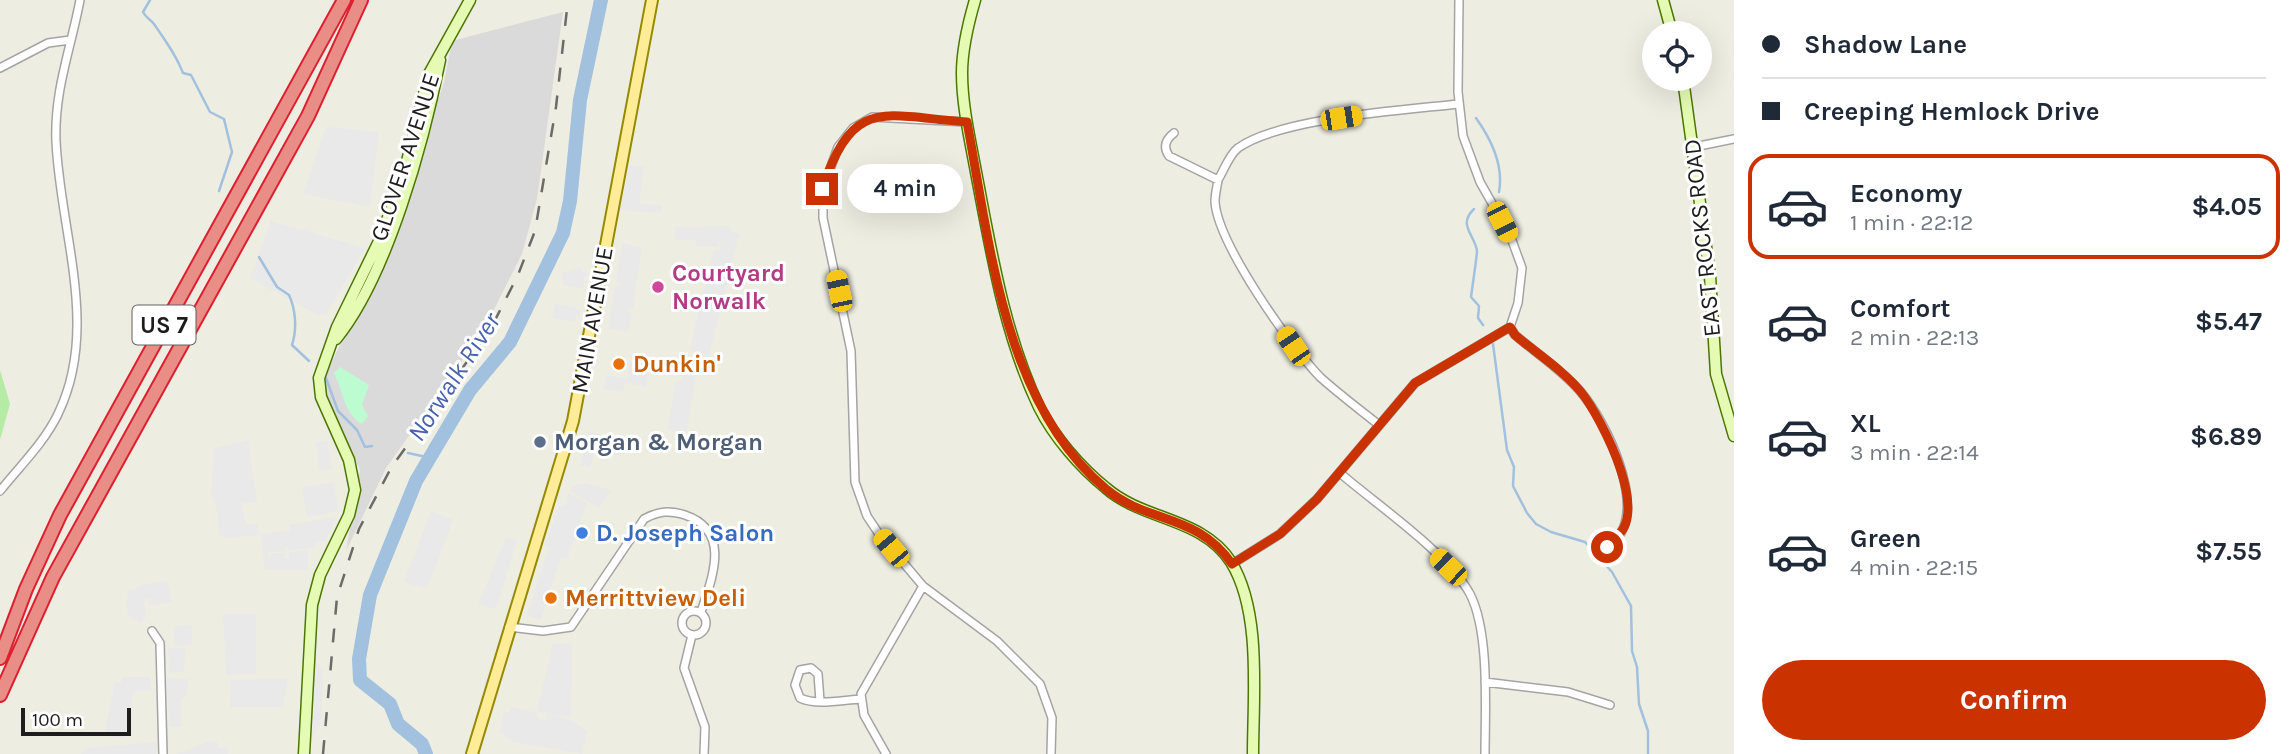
<!DOCTYPE html>
<html lang="en">
<head>
<meta charset="utf-8">
<style>
	:root { --surface:#fff; --page:#f6f6f7; --text:#1f2937; --muted:#747a83; --line:#e0e1e3; --accent:#ca3300 }
	body { margin:0; font-family:Karla,sans-serif; background:var(--page); color:var(--text); height:100vh; display:flex; flex-direction:column; font-size:26px; white-space:nowrap }
	* { box-sizing:border-box; margin:0 }
	p { font-size:23px; color:var(--muted) }
	.icon { flex:none; width:38px; height:38px; fill:none; stroke:currentColor; stroke-width:2; stroke-linecap:round; stroke-linejoin:round }
	.map { position:relative; flex:1; overflow:hidden }
	.side { display:flex; flex-direction:column; background:var(--surface); width:560px }
	.side>* { flex:none }
	.hud { display:grid; align-content:center; height:154px; padding:0 28px; background:var(--surface) }
	.controls { position:absolute; left:1642px; top:21px; display:grid; gap:14px }
	.controls a { display:grid; place-items:center; width:70px; height:70px; border-radius:50%; background:var(--surface); box-shadow:0 7px 28px #0002; font-size:35px }
	.scale { position:absolute; left:21px; bottom:18px; width:110px; box-sizing:border-box; padding-left:7px; border:4px solid #1d1d1d; border-top:0; font-size:19px; line-height:24px; white-space:nowrap; color:#1d1d1d; -webkit-text-stroke:5px #fff; paint-order:stroke }
	.end { position:absolute; width:32px; height:32px; margin:-16px; border:9px solid #ca3300; background:#fff; box-shadow:0 0 0 4px #fff }
	.from { border-radius:50% }
	.bubble { position:absolute; height:49px; border-radius:24px; background:var(--surface); box-shadow:0 7px 28px #0002; font-size:23px; font-weight:700; line-height:49px; text-align:center }
	.car { position:absolute; width:21px; height:42px; margin:-21px -10px; border-radius:9px; box-shadow:0 0 5px 2px #0007; background:linear-gradient(#f5c518 24%,#345 0 40%,#f5c518 0 76%,#345 0 86%,#f5c518 0) }
	.hud b { display:flex; align-items:center; gap:24px; height:66px; font-size:26px }
	.hud b+b { border-top:2px solid var(--line) }
	.hud i { width:18px; height:18px; background:var(--text) }
	ul { padding:0; list-style:none }
	li { display:flex; align-items:center; gap:21px; height:105px; margin:0 14px 10px; padding:0 14px; border:4px solid transparent; border-radius:21px }
	li div { flex:1 }
	li b { display:block; font-size:26px }
	li em { font-style:normal; font-weight:700 }
	li.active { border-color:var(--accent) }
	li>.icon { width:63px; height:63px; stroke-width:1.5 }
	.primary-button { display:flex; gap:14px; margin-top:auto; padding:14px 28px }
	.primary-button a { flex:1; height:80px; border-radius:42px; background:var(--accent); color:#fff; font-size:28px; font-weight:700; line-height:80px; text-align:center }
	main { display:flex; flex:1; min-height:0 }
	.map>svg:first-child { display:block }
</style>
</head>
<body>
<main>
<div class="map">
<svg width="1734" height="754" viewBox="0 0 1734 754">
	<rect width="100%" height="100%" fill="#eeede2"/>
	<path fill="#dbdada" d="M563,12l-26,187 -15,55 -40,79 -96,135 -40,83 14,-81 -40,-84 55,-113 43,-111 26,-80 8,-41z"/>
	<path fill="#b6eba6" d="M0,370l10,34 -10,36z"/>
	<path fill="#bdfbd1" d="M340,367l29,18 -7,20 6,11 -6,8c-18,-10 -19,-33 -28,-51z"/>
	<path fill="#e9e9e9" d="M326,127l53,5 -9,75 -67,-13z
		M630,165l14,2 -5,37 23,1 -1,8 -41,-3z
		M271,221l94,27 -39,67h-8l-68,-37z
		M730,226l1,6 8,2 -34,137 -14,-4 4,-14 -5,-3 9,-41 7,1 -6,-4 14,-56 6,1 1,-6 -2,-5 -1,7 -21,-1 -2,-6h-20v-13z
		M622,243l20,5 -9,60 -7,2 6,3 -4,19 -20,-4 7,-42 7,-1 -6,-3z
		M580,267l3,6 4,-1 -4,17 -20,-4 -1,-12z
		M555,304l18,3 7,4 -1,7 -3,-2 -2,6 -22,-4z
		M630,362l14,4 -1,7 6,1 -3,13 -20,-4z
		M683,372l13,3 -9,56 -20,-1 9,-49h6z
		M606,375l20,4 -3,13 -20,-3z
		M589,432l35,8 -3,16 -26,-6 -5,17 -10,-2z
		M248,440l9,61 -15,3 4,20 12,1 1,10 -34,3 -6,-3 -2,-25 -6,-17 3,-45z
		M327,441l5,28 -10,1 -3,-3 -3,-25z
		M334,482l4,29 -31,6 -5,-30z
		M586,483l25,7 -12,18 -29,-17 3,-5z
		M568,493l19,10 -20,56 -6,-2 -20,63 -14,-5 22,-68 -4,-2 14,-38 8,-3z
		M431,511l22,9 -26,69 -23,-7z
		M336,517l-10,24h-10l-1,7 -26,2 -2,-5 -2,6 -14,1 -3,-3 2,11 1,-7h14v5h4v-6l20,-2 -2,20h-42l-4,-36 29,-4v-5z
		M506,537l11,3 -21,69 -18,-5z
		M167,580l5,22 -23,4 -1,-7h-4l2,18 -6,5 -11,-4 -3,-13 3,-16 6,1 6,-5z
		M223,614h33v60l-30,1z
		M192,625v20l-18,1v-20z
		M572,643l-1,74 -19,-2 21,6 14,10 -5,23 -68,-12 -15,-10 5,-20 6,1 2,-6 22,5 6,7 7,1 1,-7 -11,-2 16,-67z
		M168,648h17l-1,24 -15,1z
		M315,661l8,9 -2,56 -9,10z
		M122,677h28l2,13 -18,1 -10,48 -20,-4 11,-53 6,1z
		M167,678l21,1 -1,17 -6,2v29h-12z
		M288,679l-5,28h-53l1,-27z
		M210,741h7l1,8 10,-2v7h-52z
		M157,742l-1,12h-75l5,-6z"/>
	<g fill="none" stroke-linecap="round" stroke-linejoin="round">
		<path stroke="#a1c1de" stroke-width="2.5" d="M150,0l-7,12c3,6 7,7 11,12 11,16 22,31 29,49l8,2 19,37 14,7 8,33 -13,39
			M1476,118c15,21 28,47 23,74
			M1474,209c-17,16 1,26 3,42 0,5 -5,38 -6,46l8,9 -1,12 5,7
			M259,257l18,30 12,8c7,15 8,35 3,50l17,16
			M1493,344l14,106 7,17 -1,19 14,27 9,11 15,8 34,10 27,30 19,34 1,45 5,16 2,37 9,27v23
			M326,378l12,33 19,19 8,17 7,-1
			M408,453l23,5"/>
		<path stroke="#a1c1de" stroke-width="14" d="M426,754l-4,-10 -24,-20 -8,-20 -30,-24 -1,-21 11,-64 46,-114 54,-91 40,-48 53,-109 7,-32 10,-101 21,-100"/>
		<defs>
			<path id="street" d="M1459,0l-1,92 5,44 17,46 30,53 12,33 -4,35 -8,24
				M0,68l48,-25 22,-3
				M967,122l-95,-5 -19,11 -15,19 -15,42v29l28,133 4,131 12,34 12,18 44,52 74,55 43,43 12,34 -1,36
				M1174,133c-9,7 -11,14 -5,23l49,24c-1,7 -3,14 -3,22 3,42 75,144 105,175 19,17 39,32 59,48
				M1694,147l40,-8
				M1218,180c6,-10 11,-25 20,-32 42,-30 167,-38 220,-44
				M1510,327l5,8c21,18 47,35 65,56 26,30 66,112 37,148l-9,3 -1,5 6,5 8,-5 -4,-8
				M1340,473c37,32 108,80 130,121 20,39 15,116 15,160
				M0,491c20,-25 44,-48 58,-77 42,-86 2,-182 -2,-273 -2,-50 15,-93 24,-141
				M1232,564l48,-30 37,-35 98,-116 95,-56
				M682 623a12 12 0 1 1 24 0a12 12 0 1 1-24 0Z
				M509,627l34,4 28,-4 73,-108c15,-8 25,-9 41,-4 47,16 27,63 16,97
				M152,631l8,12 3,111
				M692,635l-8,33 21,59 -1,27
				M1485,682l83,10 42,13
				M820,701l-2,-27 -7,-6 -11,2 -5,15 5,13c17,8 42,2 61,1
				M886,754l-22,-39 -3,-21 62,-108"/>
			<path id="secondary" d="M975,0c-7,24 -13,48 -13,73 0,33 8,66 14,99 15,78 28,162 63,235 15,30 41,60 67,81 38,33 96,29 125,74 31,50 22,135 22,192
				M1663,0l9,33
				M1683,79l27,197 6,98 18,62
				M336,339c52,-64 88,-199 104,-279
				M304,754l8,-149 8,-30 29,-60 6,-25 -6,-30 -28,-63 -2,-19 18,-51 44,-90 23,-64 25,-99 41,-74"/>
			<path id="primary" d="M472,754l101,-333 79,-421"/>
			<path id="highway" d="M0,658l26,-69 34,-74 284,-515
				M0,695l53,-118 255,-461 53,-116"/>
		</defs>
		<use href="#street" stroke="#a4a4a4" stroke-width="10"/>
		<use href="#secondary" stroke="#4c7602" stroke-width="13"/>
		<use href="#primary" stroke="#968a00" stroke-width="14"/>
		<use href="#highway" stroke="#dd1f30" stroke-width="16"/>
		<use href="#street" stroke="#fff" stroke-width="7"/>
		<use href="#secondary" stroke="#e5fbb4" stroke-width="10"/>
		<use href="#primary" stroke="#feec97" stroke-width="10"/>
		<use href="#highway" stroke="#e98d87" stroke-width="12"/>
		<path stroke="#6b6b6b" stroke-width="2.5" stroke-dasharray="14 14" stroke-linecap="butt" d="M323,754l14,-157 22,-68 32,-61 100,-140 27,-53 17,-44 21,-124 12,-107"/>
	</g>
	<g fill="none" stroke-linecap="round" stroke-linejoin="round">
		<path stroke="#ca3300" stroke-width="9" d="M822,189c32,-94 60,-73 145,-67 23,122 37,282 139,367 42,35 91,24 126,75l48,-30 37,-35 98,-116 95,-56 5,8c21,18 48,35 66,57 20,25 76,132 28,148l-2,7"/>
	</g>
	<circle fill="#d1479c" stroke="#fff" stroke-width="2.5" cx="658" cy="287" r="7"/>
	<g fill="#e8710a" stroke="#fff" stroke-width="2.5">
		<circle cx="619" cy="364" r="7"/>
		<circle cx="551" cy="598" r="7"/>
	</g>
	<circle fill="#5c6f8a" stroke="#fff" stroke-width="2.5" cx="540" cy="442" r="7"/>
	<circle fill="#3f7fe0" stroke="#fff" stroke-width="2.5" cx="582" cy="533" r="7"/>
	<g text-anchor="middle" dominant-baseline="central" stroke-width="6" stroke-linejoin="round" paint-order="stroke">
		<rect fill="#fff" stroke="#616161" stroke-width="2" x="132.5" y="305.5" width="63" height="39" rx="5"/>
		<g font-size="23" font-weight="bold" fill="#1d1d1d">
			<text x="164" y="325">US 7</text>
		</g>
		<g font-size="24" fill="#1d1d1d" stroke="#fff">
			<text transform="translate(405 157) rotate(-72)">GLOVER AVENUE</text>
			<text transform="translate(1702 238) rotate(-96)">EAST ROCKS ROAD</text>
			<text transform="translate(592 320) rotate(-80)">MAIN AVENUE</text>
		</g>
		<g font-size="24" font-weight="bold" fill="#b23c85" stroke="#fff" text-anchor="start">
			<text x="672" y="273">Courtyard<tspan x="672" dy="28">Norwalk</tspan></text>
		</g>
		<g font-size="24" font-weight="bold" fill="#c56008" stroke="#fff" text-anchor="start">
			<text x="633" y="364">Dunkin'</text>
			<text x="565" y="598">Merrittview Deli</text>
		</g>
		<g font-size="24" font-weight="bold" fill="#4e5e75" stroke="#fff" text-anchor="start">
			<text x="554" y="442">Morgan &amp; Morgan</text>
		</g>
		<g font-size="24" font-weight="bold" fill="#366cbe" stroke="#fff" text-anchor="start">
			<text x="596" y="533">D. Joseph Salon</text>
		</g>
		<g font-size="26" font-style="italic" fill="#4761af" stroke="#fff">
			<text transform="translate(454 377) rotate(-57)">Norwalk River</text>
		</g>
	</g>
</svg>
<div class="controls">
<a><svg class="icon" aria-label="locate" viewBox="0 0 24 24"><circle cx="12" cy="12" r="6"/><path d="M12 2v4M12 18v4M2 12h4M18 12h4"/></svg></a>
</div>
<div class="scale">100 m</div>
<i class="end from" style="left:1607px;top:547px"></i>
<i class="end" style="left:822px;top:189px"></i>
<div class="bubble" style="left:847px;top:164px;width:116px">4 min</div>
<i class="car" style="left:1341px;top:118px;rotate:81deg"></i>
<i class="car" style="left:1502px;top:222px;rotate:153deg"></i>
<i class="car" style="left:839px;top:291px;rotate:348deg"></i>
<i class="car" style="left:1293px;top:346px;rotate:326deg"></i>
<i class="car" style="left:891px;top:548px;rotate:320deg"></i>
<i class="car" style="left:1448px;top:567px;rotate:314deg"></i>
</div>
<section class="side">
<div class="hud">
<b><i class="from"></i>Shadow Lane</b>
<b><i></i>Creeping Hemlock Drive</b>
</div>
<ul>
<li class="active"><svg class="icon" aria-label="car" viewBox="0 0 24 24"><path d="M5 17H2v-5l4-1 3-4h7l3 4 3 1v5h-3M9 17h6M6 11h13"/><circle cx="7" cy="17" r="2"/><circle cx="17" cy="17" r="2"/></svg><div><b>Economy</b><p>1 min · 22:12</p></div><em>$4.05</em></li>
<li><svg class="icon" aria-label="car" viewBox="0 0 24 24"><path d="M5 17H2v-5l4-1 3-4h7l3 4 3 1v5h-3M9 17h6M6 11h13"/><circle cx="7" cy="17" r="2"/><circle cx="17" cy="17" r="2"/></svg><div><b>Comfort</b><p>2 min · 22:13</p></div><em>$5.47</em></li>
<li><svg class="icon" aria-label="car" viewBox="0 0 24 24"><path d="M5 17H2v-5l4-1 3-4h7l3 4 3 1v5h-3M9 17h6M6 11h13"/><circle cx="7" cy="17" r="2"/><circle cx="17" cy="17" r="2"/></svg><div><b>XL</b><p>3 min · 22:14</p></div><em>$6.89</em></li>
<li><svg class="icon" aria-label="car" viewBox="0 0 24 24"><path d="M5 17H2v-5l4-1 3-4h7l3 4 3 1v5h-3M9 17h6M6 11h13"/><circle cx="7" cy="17" r="2"/><circle cx="17" cy="17" r="2"/></svg><div><b>Green</b><p>4 min · 22:15</p></div><em>$7.55</em></li>
</ul>
<div class="primary-button"><a>Confirm</a></div>
</section>
</main>
</body>
</html>
